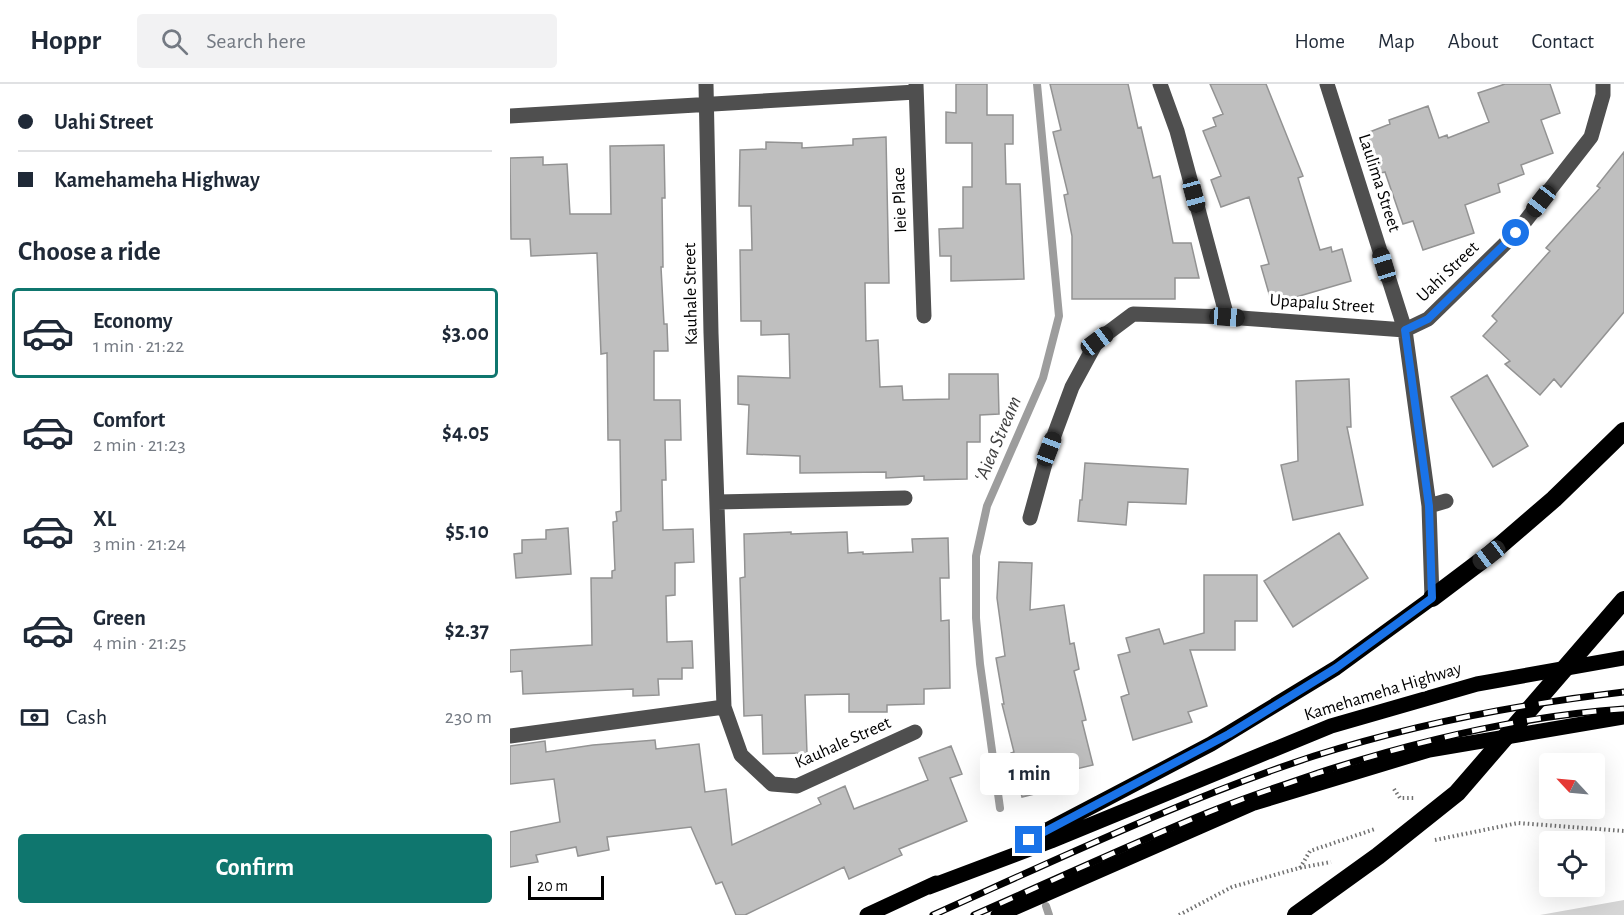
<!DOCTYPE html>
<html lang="en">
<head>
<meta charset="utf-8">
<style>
	:root { --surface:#fff; --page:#f2f2f3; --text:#1f2937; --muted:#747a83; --line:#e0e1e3; --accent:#0f766e }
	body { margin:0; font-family:"Alegreya Sans",sans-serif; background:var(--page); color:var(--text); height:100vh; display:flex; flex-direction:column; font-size:22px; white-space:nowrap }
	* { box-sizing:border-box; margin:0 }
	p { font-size:20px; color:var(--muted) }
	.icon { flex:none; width:33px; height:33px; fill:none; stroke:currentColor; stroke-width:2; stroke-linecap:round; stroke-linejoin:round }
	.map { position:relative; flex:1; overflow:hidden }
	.panel { display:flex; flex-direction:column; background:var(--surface); width:510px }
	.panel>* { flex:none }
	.top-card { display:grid; align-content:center; height:132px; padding:0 18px; background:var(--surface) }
	.needle { width:39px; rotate:296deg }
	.fabs { position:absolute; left:1029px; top:669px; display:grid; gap:12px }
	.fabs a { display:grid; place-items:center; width:66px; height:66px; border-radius:6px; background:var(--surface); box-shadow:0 6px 24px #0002; font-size:30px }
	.scale { position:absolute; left:18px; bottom:15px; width:76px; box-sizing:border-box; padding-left:6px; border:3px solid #000; border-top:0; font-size:16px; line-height:21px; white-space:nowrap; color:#000; -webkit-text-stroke:4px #fff; paint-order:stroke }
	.end { position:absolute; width:27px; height:27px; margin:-14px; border:8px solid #1a73e8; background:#fff; box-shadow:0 0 0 3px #fff }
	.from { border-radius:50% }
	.bubble { position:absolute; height:42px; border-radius:6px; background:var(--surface); box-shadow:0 6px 24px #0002; font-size:20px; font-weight:700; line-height:42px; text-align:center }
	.car { position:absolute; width:18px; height:36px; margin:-18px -9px; border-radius:8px; box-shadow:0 0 4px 2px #0007; background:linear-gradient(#222 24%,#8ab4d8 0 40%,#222 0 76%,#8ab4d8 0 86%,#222 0) }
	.top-card b { display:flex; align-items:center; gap:21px; height:57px; font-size:22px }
	.top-card b+b { border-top:2px solid var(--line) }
	.top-card i { width:15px; height:15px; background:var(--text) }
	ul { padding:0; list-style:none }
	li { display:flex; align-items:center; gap:18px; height:90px; margin:0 12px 9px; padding:0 6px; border:3px solid transparent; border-radius:6px }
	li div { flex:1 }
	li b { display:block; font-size:22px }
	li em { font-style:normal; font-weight:700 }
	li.selected { border-color:var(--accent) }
	li>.icon { width:54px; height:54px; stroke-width:1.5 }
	h2 { padding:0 18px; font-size:27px; line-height:72px }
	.pay { display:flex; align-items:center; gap:15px; height:66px; padding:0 18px; font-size:22px }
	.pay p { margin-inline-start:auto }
	.primary-button { display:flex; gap:12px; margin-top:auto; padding:12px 18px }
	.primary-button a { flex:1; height:69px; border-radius:6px; background:var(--accent); color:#fff; font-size:24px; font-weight:700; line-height:69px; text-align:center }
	header { display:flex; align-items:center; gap:36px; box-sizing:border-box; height:84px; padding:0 30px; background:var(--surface); border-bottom:2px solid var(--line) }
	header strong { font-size:28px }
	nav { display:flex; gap:33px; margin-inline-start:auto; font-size:21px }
	.search { width:420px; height:54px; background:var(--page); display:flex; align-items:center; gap:15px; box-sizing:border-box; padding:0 21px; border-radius:6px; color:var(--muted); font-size:22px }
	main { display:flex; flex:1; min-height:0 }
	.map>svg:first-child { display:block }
</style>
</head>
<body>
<header>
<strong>Hoppr</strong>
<div class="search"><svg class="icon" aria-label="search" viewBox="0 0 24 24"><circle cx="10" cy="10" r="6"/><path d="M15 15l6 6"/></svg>Search here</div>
<nav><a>Home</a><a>Map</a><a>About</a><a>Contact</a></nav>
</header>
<main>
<section class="panel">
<div class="top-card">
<b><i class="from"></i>Uahi Street</b>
<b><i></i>Kamehameha Highway</b>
</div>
<h2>Choose a ride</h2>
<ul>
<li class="selected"><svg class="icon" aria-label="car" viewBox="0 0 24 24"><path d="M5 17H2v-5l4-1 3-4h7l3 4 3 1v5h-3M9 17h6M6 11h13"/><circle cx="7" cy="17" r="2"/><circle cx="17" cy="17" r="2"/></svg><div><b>Economy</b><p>1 min · 21:22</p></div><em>$3.00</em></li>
<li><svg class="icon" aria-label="car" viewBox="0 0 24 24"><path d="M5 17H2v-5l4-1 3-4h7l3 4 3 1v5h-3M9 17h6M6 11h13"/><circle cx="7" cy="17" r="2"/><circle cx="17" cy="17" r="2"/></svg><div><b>Comfort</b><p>2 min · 21:23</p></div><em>$4.05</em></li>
<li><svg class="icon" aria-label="car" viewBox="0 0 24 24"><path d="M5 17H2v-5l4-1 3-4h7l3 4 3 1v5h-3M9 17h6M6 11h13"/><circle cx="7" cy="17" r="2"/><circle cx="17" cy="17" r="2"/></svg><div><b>XL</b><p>3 min · 21:24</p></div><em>$5.10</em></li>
<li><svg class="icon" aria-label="car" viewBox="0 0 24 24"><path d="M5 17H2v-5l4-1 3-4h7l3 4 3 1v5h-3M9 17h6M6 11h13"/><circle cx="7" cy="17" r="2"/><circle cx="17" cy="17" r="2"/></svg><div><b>Green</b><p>4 min · 21:25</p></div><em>$2.37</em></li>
</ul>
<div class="pay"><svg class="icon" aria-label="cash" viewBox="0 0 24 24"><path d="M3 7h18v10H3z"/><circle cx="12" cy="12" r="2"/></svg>Cash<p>230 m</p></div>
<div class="primary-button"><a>Confirm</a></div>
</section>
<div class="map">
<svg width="1114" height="831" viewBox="0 0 1114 831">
	<rect width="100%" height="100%" fill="#fff"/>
	<path fill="#d6d6d6" d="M1114,816v15h-84z"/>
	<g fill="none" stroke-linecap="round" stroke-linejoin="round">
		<path stroke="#9d9d9d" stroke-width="8" d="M490,724l-20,-144 -4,-46v-62l11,-50 56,-128 16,-62 -22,-232
			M536,822l3,9"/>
	</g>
	<path fill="#bfbfbf" stroke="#939393" stroke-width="1.5" d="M446,0h31v31h26v29h-8l1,40h14l4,95 -73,2v-25h-11l-1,-27 24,-1v-41h9v-44h-26v-31l10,1z
		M540,0h78l10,44 3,-1 12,51 7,-2 13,67h18l8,35h-24v21h-103v-63l-8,-41 4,-1 -15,-62 8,-2z
		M700,0h56l37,92 -5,2 22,72 11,-3 1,5 10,-3 9,32 -79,23 -11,-38 8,-2 -20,-67 -28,10 -10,-27 10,-4 -18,-45 13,-5 -3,-8 10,-4z
		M995,0h45l10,29 -19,7 12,33 -32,12 3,9 -26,10 2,8 -35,13 9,28 -51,17 -10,-29 -10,3 -18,-52 -4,1 -14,-40 23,-9 -1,-4 39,-14 11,32 8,-3 1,3 41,-16 -11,-29z
		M376,53l3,146h-24l1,58 12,-1 2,47 22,-1 1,14 46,-1v-25h49l1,40 -19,1v27h-13v37l-43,1v-4l-38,2v-6l-86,1v-17l-53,-2 2,-49 -11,-1v-28l52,2 -1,-44 -28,1v-14h-20l-1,-71h12l-1,-44h-12l1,-56 26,-1v-7l36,1v5l51,-3v-6z
		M154,61l1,53h-3l1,69h-2l3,57h3l1,27h-14v49h26l1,40h-16l1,40h-4l1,50 30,-1 1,33 -19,1v32l-9,1 1,46 25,-1 1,27h-11v11h-24l1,16 -26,1v-7l-110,5 -1,-23 -12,1v-22l82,-5 -1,-67h21v-7l3,-1 -2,-48 4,-1 -1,-9 5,-1 -1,-71h-12l-1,-87 -6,1 -4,-101 -66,3 -1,-17h-19l-1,-81 33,-1v8l24,-1 3,50h41l-1,-68z
		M1114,68v160l-63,75 -7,-8 -14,16 -35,-31 5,-3 -27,-25 14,-15 -5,-5 58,-65 -4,-3 54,-60 -3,-2z
		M977,291l41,71 -35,21 -42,-70z
		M839,295l2,48h-4l16,78 -70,15 -12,-55 17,-4 -2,-80z
		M575,379l103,6 -2,35 -58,-2 -2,23 -48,-4 2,-21h2z
		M58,444l3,46 -55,4 -2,-24 8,-1v-13l24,-1v-9z
		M281,448v2l56,-2 1,21 15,-1v2l50,-2 -1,-13 36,-1 1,40h-9l1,43 8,-1 1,68 -26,1v15l-37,1v7h-38v-18l-44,1 2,58 -44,1 -1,-39 -18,1 -4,-138 5,-1 -1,-43z
		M829,449l29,45 -75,49 -29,-46z
		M489,478l33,1 -2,47 34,-5 6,39 4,-1 5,26 -5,2 12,49 -4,1 11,44 -34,8 4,14 -41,10 -11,-44 3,-1 -12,-48h2l-8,-46 9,-2 -8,-58z
		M694,491h53v46h-22v29h-45l17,56 -19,6 4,10 -59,18 -12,-43 8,-3 -11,-39 12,-3 -4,-14 33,-9 5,15 40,-11z
		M145,656l1,9 43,-5 6,48 21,-3 6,56 89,-41 -3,-6 27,-12 9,23 74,-29 -9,-22 32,-12 11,28 -12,4 17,43 -68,28 3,6 -53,24 -5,-12 -99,48h-9l-14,-33 -6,2 -25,-57 -84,10 2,13 -31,6 -2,-9 -40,8 2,7 -28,5v-35l50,-10 -6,-43 -44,5v-38l35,-5 1,11 47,-7z"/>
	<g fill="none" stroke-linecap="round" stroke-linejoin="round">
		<path stroke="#717171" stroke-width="4" stroke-dasharray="1.5 3" stroke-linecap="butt" d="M884,705l6,9h14
			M925,756l83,-17 106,8
			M790,784l10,-17 65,-22
			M669,831l53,-28 67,-19 32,-6"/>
		<path stroke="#4f4f4f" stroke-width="15" d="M196,0l5,249 13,374 17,48 31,29 25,2 118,-54
			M406,0l8,232
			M650,0l17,47 50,186
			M817,0l78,246 24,176 3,92
			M0,32l406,-24
			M207,418l188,-4
			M919,422l17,-5
			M520,434l19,-69 23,-62 25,-46 36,-27 94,3 178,13 23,-11 88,-86 75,-96 12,-42v-11
			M0,652l214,-29"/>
		<path stroke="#000" stroke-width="15" d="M518,756l183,-96 125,-76 96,-70
			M419,803l122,-46 280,-115 146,-42 147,-26
			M357,831l69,-32
			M488,831l256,-112 175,-53 195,-33"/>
		<path stroke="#000" stroke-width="18" d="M922,514l57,-43 65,-56 70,-68
			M786,831l82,-59 79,-63 167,-193"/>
		<defs>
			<path id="rail" d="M423,831c125,-56 250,-116 381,-159 101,-32 205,-52 310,-64
				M464,831c78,-34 155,-70 233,-102 36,-15 74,-27 111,-40 99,-32 202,-57 306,-64"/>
		</defs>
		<use href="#rail" stroke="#000" stroke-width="7"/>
		<use href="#rail" stroke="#fff" stroke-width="4.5" stroke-dasharray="14" stroke-linecap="butt"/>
	</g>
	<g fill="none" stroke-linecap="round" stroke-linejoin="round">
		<path stroke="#1a73e8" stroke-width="8" d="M519,756l200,-106 107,-66 96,-70 -3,-92 -24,-176 23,-11 88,-86"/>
	</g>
	<g text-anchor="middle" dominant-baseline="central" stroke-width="6" stroke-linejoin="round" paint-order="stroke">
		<g font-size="18" fill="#000" stroke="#fff">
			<text transform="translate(869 99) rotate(72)">Laulima Street</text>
			<text transform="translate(390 116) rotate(-92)">Ieie Place</text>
			<text transform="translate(938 188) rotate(-44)">Uahi Street</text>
			<text transform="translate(181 210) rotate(-91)">Kauhale Street</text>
			<text transform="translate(812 220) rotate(4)">Upapalu Street</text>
			<text transform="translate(873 608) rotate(-17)">Kamehameha Highway</text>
			<text transform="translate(333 659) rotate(-24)">Kauhale Street</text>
		</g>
		<g font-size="20" font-style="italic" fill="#3e3e3e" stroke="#fff">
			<text transform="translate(488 355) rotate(-67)">ʻAiea Stream</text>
		</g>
	</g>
</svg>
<div class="fabs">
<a><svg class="needle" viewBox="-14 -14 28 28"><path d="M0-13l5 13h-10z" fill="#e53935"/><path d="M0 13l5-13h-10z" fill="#747a83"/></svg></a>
<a><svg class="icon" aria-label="locate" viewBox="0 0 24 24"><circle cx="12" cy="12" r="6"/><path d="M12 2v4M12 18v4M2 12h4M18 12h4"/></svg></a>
</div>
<div class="scale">20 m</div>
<i class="end from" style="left:1006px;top:149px"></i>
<i class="end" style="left:519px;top:756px"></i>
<div class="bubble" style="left:470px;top:669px;width:99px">1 min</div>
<i class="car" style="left:684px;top:111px;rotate:165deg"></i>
<i class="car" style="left:1031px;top:117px;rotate:218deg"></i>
<i class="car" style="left:874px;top:181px;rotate:343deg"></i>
<i class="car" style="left:717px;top:233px;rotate:94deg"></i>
<i class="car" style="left:587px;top:257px;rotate:53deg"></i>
<i class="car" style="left:539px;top:365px;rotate:21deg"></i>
<i class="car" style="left:979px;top:471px;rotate:233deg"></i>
</div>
</main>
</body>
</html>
